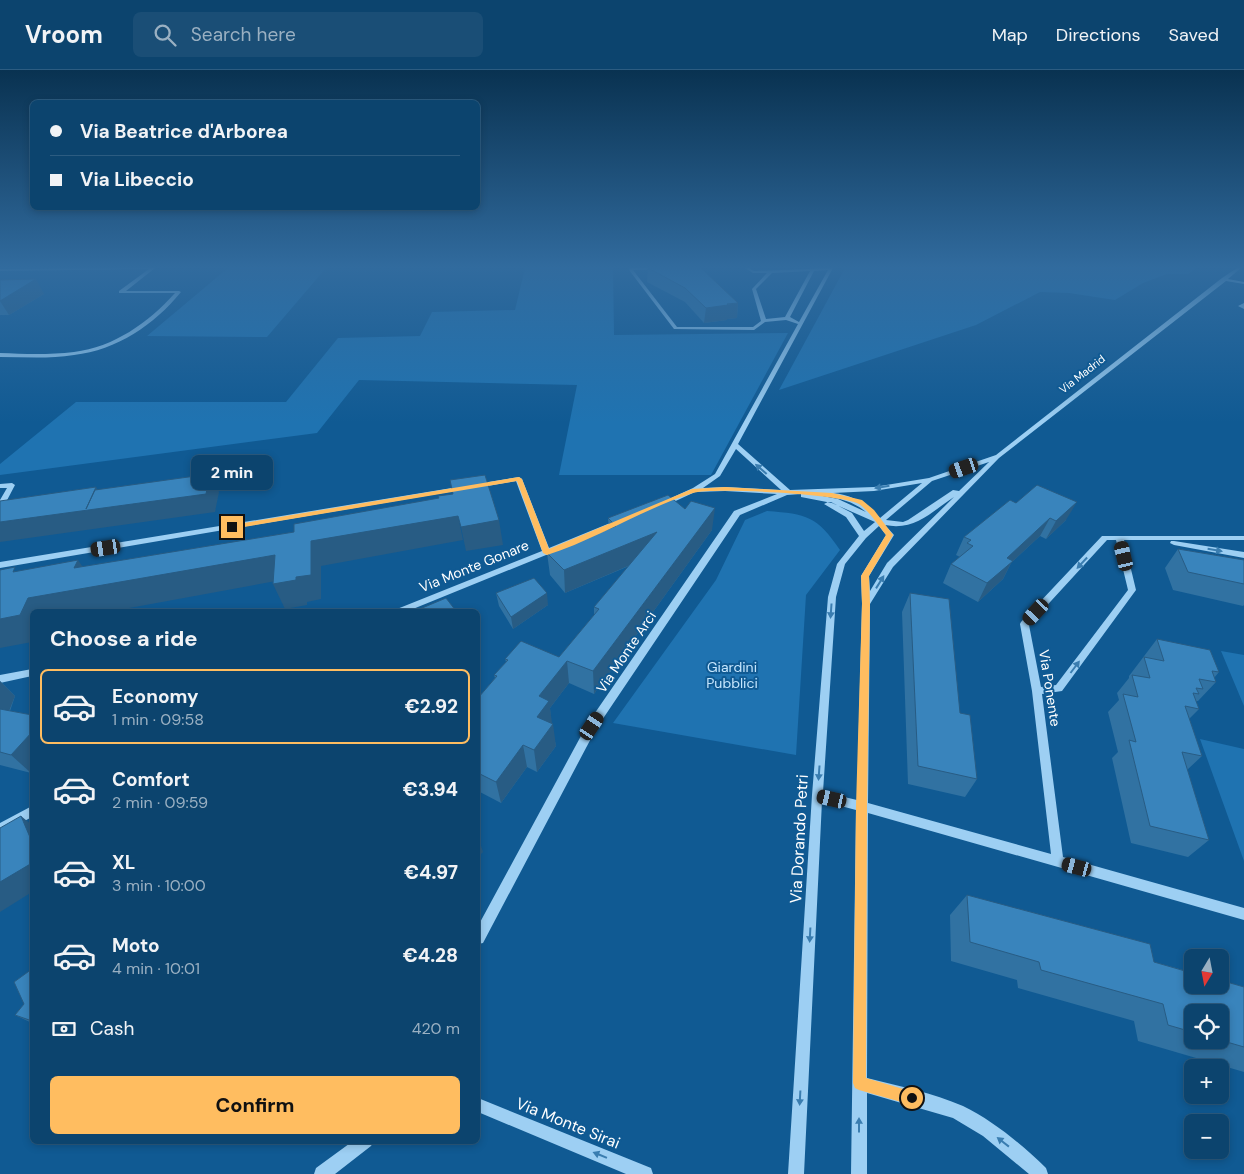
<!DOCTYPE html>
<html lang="en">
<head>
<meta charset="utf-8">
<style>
	:root { --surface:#0c446e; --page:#1a4e76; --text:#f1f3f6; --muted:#9ab0c2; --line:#2c5c81; --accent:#ffbd60 }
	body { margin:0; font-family:"DM Sans",sans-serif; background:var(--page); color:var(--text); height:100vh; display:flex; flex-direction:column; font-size:19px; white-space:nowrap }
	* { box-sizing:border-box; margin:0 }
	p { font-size:16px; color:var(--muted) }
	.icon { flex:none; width:28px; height:28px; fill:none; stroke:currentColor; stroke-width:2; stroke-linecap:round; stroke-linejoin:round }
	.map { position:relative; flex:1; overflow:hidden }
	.drawer { position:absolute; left:30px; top:539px; width:450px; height:535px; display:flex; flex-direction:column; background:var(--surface); border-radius:8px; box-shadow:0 2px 8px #0003,0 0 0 1px var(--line) }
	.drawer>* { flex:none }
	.banner { position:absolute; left:30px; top:30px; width:450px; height:110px; border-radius:8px; box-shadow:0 2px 8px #0003,0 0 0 1px var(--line); display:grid; align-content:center; height:110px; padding:0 20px; background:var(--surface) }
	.needle { width:32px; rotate:190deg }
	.tools { position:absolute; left:1184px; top:879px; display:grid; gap:10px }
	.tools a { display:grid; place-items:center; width:45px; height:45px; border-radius:8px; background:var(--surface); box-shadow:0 2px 8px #0003,0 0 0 1px var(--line); font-size:25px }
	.end { position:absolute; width:22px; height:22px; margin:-11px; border:6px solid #ffbd60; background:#111; box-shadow:0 0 0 2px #111 }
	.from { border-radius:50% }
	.bubble { position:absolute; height:35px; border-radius:8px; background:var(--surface); box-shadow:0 2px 8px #0003,0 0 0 1px var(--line); font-size:16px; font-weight:800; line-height:35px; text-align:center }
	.car { position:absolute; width:15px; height:30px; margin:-15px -8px; border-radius:6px; box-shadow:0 0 4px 1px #0007; background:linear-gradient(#222 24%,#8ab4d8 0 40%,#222 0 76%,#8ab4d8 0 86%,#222 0) }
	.banner b { display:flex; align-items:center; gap:18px; height:48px; font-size:19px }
	.banner b+b { border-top:1px solid var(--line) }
	.banner i { width:12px; height:12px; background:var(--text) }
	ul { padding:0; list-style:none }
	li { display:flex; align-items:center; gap:15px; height:75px; margin:0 10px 8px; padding:0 10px; border:2px solid transparent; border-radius:8px }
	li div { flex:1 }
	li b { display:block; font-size:19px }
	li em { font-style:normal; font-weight:800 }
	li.current { border-color:var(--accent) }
	li>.icon { width:45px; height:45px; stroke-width:1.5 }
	h2 { padding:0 20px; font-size:22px; line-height:60px }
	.pay { display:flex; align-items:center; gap:12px; height:55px; padding:0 20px; font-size:19px }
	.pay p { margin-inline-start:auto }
	.button { display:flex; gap:10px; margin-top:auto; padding:10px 20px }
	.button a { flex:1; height:58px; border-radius:8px; background:var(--accent); color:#111; font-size:20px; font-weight:800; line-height:58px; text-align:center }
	header { display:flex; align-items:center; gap:30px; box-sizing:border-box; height:70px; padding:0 25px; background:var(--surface); border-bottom:1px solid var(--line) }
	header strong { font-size:24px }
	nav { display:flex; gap:28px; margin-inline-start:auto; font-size:18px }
	.search { width:350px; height:45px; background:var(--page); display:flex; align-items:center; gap:12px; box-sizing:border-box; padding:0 18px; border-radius:8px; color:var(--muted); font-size:19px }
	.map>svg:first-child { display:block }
</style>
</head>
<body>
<header>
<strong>Vroom</strong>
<div class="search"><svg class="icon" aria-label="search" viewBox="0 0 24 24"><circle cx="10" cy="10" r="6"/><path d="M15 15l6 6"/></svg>Search here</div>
<nav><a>Map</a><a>Directions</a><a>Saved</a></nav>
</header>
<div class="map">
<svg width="1244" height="1104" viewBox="0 0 1244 1104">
	<rect width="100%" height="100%" fill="#105a93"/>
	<path fill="#1f73b1" d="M228,198h98l-59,69 -120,-1z
		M525,198h88l1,67 174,-2 -77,142h-152l18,-90 -218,-5 -42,53 -317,42v-11l76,-62h210l52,-64 82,-2 12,-24 83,-2z
		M845,198h351l-8,6h-21l-24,9 -28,17 -46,-7 -29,-1 -64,33 -197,65z
		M767,441c40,3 50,5 73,39l-34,45 -10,160 -183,-32 103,-143 29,-60z
		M1221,581l23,4v51z
		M1200,669l44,10v112z"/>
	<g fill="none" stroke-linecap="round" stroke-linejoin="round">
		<path fill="#9dcff3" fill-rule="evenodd" d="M155,198l-29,23h53l2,1c-27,33 -64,58 -107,63 -25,4 -50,2 -74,2v-4c24,1 49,2 74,-1 40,-5 74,-29 101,-59h-56v-2l30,-22 -149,2v-2z
			M630,198h31l-2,1 -26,1 44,57h76l8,-6 -9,-32 15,-16h-14l-8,-5h4l5,3 79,-3 -95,176 52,46 84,-3 55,-9 67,-23 226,-177 15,-10h4l-13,11 16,3v2l-18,-3 -227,177 -106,109 -23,37 -2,199 183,51 -19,-163 -12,-67 1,-2 81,-86h142v4h-120l12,50 -74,101 -20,3 21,163 181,51v12l-376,-107 -1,265c32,8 66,15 96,28 31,15 59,39 83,62l2,6h-19l-46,-38 -30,-18 -86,-25v81h-16l5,-364 -34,-9 -18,373h-16l24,-379 16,-198 9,-33 22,-28 -13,-19 -22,-13 4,-2h3l21,11 12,18 11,-9 -43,-19 -31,-6v-3l-14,1 -47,20 -144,214 -113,214 -5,1v-18l110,-203 146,-212 43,-17 -52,-3 -30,1 -28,13h-3l-4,-2 33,-15 22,-14 83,-150 -12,-4 -21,2 -11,8 -80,-1 -45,-59zM828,200l-29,52 -9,-5 24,-46zM810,201l-25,46 -19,2 -10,-30 16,-16zM736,379l45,41 -56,-3 -22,1 17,-12zM989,392l-30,29 -6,-1 -45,30 -5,2 -17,-2 46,-39zM922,413l-42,35c-14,-14 -27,-23 -47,-25l41,-2zM807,423h19v3c16,3 28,6 40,16l-28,-13zM954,427l-67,66 -17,28 -1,-15 25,-41 -9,-10c30,6 46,-13 69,-28zM879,456l7,9 -25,41 1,27 -5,197 -34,-8 13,-195 9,-33 21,-26zM1107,470h9l12,50 -72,95 -15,2 -12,-62z
			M1244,233v6l-6,-3z
			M519,407l3,2 27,69 66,-27h3l4,2 -71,30 -1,2h-4l-138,56h-12l1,-2 145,-58 -26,-70 -40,7 -4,-2 4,-2z
			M12,413l3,2 -11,21 -4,2v-8l7,-12h-7v-4z
			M464,416l4,2 -2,1 -466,79v-6z
			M1171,471h3l70,11v6l-70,-13 -4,-2z
			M32,599v7l-32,7v-8z
			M32,736v11l-32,17v-11z
			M478,1028l173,70 2,6h-27l-148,-62z
			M353,1071h21l-3,5 -36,28h-21l2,-6z"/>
	</g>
	<path fill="#3172a2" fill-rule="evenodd" d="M648,198l90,35 -1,15 -10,1v1l-23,3 -19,-21 -38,-20z
		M0,210l44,14 -35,21h-9z
		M1016,433l50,17 -20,19 -6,-3 -29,27 -8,16 -25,23 -35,-19 8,-19 9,-7 -4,-2 8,-18z
		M608,448l104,12 -118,164 -25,-11 -19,25 1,15 5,23 -19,26 -10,-5 -26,36 -23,-12v-93l17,-20 -1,-3 12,-13 -1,-3 54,-2 35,-42v-8l35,-41 -64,27 -15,-18 -3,-22 62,-24z
		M1178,479l66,11v45l-1,1 -70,-16 -8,-22z
		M496,523l52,12 -35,24 -14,-23z
		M910,523l50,120 17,66 -12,18 -57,-13 -6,-172z
		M1157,569l62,33 -5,6 2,4 -18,19h-2l3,8 -10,10 13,37 -15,14 22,70 -21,17 -57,-14 -19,-85 6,-6 -10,-40 11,-12 -2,-7 12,-15v-2z
		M0,611l15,15 -5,15 22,4v55l-1,3 -31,-8z
		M967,825l187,67 90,25v85l-106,-31 -4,-20 -116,-33 -1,-8 -66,-19 -1,-46zM1192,942l28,28h-28z
		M32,899v54l-17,-8 9,-11z"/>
	<path fill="#285c84" d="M36,209l8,15 -35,21 -9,-14z
		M738,233l-1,15 -10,1v1l-23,3 2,-15z
		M210,404l9,18 -4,20 -215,30v-20l96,-35 11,18z
		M1077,432l-11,18 -20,19 10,-18z
		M715,438l-3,22 -118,164 -1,-23z
		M458,446l5,24 -142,26v33l-14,3v3l-22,4 -12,-25 23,-7 15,-36z
		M1050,448l-10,18 -29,27 -8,16 -25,23 9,-19 20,-25z
		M499,450l4,25 -37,6 -5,-24z
		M657,462l-1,22 -91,39 -1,-23z
		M275,485l12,24 -174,32h-81v31l-32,6v-38l28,-12 46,-30 4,-8 17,25z
		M547,523l1,12 -35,24 -2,-12z
		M567,591l2,22 -19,25 2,15 -12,16 -3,-22 2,-21z
		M0,611l15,15 -11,28 -4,-4z
		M553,654l3,22 -19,26 -3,-22z
		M32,662v38l-1,3 -20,-18z
		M523,675l4,22 -26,36 -5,-21z
		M21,746l11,9v17z
		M478,766l5,16 -5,5z
		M32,793v29l-32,20v-30z"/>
	<path fill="#3984bc" stroke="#285c84" d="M648,198h53l37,35 -11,1 1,1 -22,3 -21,-20z
		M36,209l-36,22v-21z
		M210,404l-4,20 -206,28v-21l96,-14 -10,22 9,-19z
		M485,405l14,45 -38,7 -3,-11 -147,25v34l-15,2v3l-23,4 2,-29 -247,43 -8,17 -20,4v-49l15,-3 -2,5 65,-12 -4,8 220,-36v-8l145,-26 -1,-2 15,-2 -3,-14z
		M1037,415l40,17 -21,19 -6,-3 -43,40 6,3 -26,22 -36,-19 22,-18 -6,-3 4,-3 -7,-3 46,-37 6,3z
		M668,425l17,14 6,-8 24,7 -122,163 -26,-10 -28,35 10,5 -12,16 16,7 -19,26 -11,-5 -27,37 -18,-9v-75l19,-22 -3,-1 14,-15 -3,-1 16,-18 38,16 40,-48 -5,-2 63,-75 -93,38 -17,-17 69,-27 -8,-8z
		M1178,479l66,11v24l-56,-12z
		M534,508l13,15 -36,24 -15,-24z
		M910,523l39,6 11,114 10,2 7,64 -59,-13z
		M446,528l10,13h-41z
		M1157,569l53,11 9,22 -7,-1 4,11 -17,-3 4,10 -7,-1 3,6 -6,-1 6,16 -14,-3 17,50 -20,-4 27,88 -59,-14 -21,-86 7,2 -13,-48 15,3 -6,-22 18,3 -6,-21 20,4z
		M0,639l32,6v17l-21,23 -11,-3z
		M21,746l11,26v21l-32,19v-54z
		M967,825l183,49 4,18 38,11v12h28v-5l24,7v60l-24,-7v-28h-28v20l-24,-7 -5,-21 -122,-34 -2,-8 -69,-20z
		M32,899v52l-17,-6 9,-11 -10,-22z"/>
	<defs><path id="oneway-solid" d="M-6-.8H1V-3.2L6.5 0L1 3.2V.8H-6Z" transform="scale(1.25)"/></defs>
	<g fill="#3a7db0">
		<use href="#oneway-solid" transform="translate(761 399) rotate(-139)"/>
		<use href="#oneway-solid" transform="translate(882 417) rotate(171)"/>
		<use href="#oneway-solid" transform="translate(1215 480) rotate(10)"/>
		<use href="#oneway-solid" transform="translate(1082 493) rotate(133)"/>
		<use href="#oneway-solid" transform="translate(880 512) rotate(-58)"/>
		<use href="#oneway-solid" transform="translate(831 541) rotate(94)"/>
		<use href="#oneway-solid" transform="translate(1075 597) rotate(-53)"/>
		<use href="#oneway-solid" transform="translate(819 703) rotate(94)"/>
		<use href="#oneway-solid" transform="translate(810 865) rotate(93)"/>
		<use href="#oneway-solid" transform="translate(800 1028) rotate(93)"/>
		<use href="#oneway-solid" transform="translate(859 1055) rotate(-90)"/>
		<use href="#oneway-solid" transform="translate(1003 1072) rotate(-142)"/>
		<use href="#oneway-solid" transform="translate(600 1085) rotate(-158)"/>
	</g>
	<linearGradient id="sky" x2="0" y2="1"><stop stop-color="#093251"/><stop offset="0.56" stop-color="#316b9e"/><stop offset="1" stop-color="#316b9e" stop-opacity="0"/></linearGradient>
	<rect width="1244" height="352" fill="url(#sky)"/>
	<path fill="#ffbd60" d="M519,407l3,2 27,70 143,-60 33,-2 107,6 30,7 12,10 19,25 -24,41 1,28 -3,202 -1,272 51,15 2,5 -2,5 -5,2 -53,-15 -4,-2 -2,-5 3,-277 6,-202 -1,-28 25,-41c-8,-10 -16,-23 -27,-31 -16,-10 -147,-17 -166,-11 -50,16 -96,46 -146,62l-4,-2 -26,-72 -285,48 -3,-2 3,-2z"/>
	<g text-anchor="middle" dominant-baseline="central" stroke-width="4" stroke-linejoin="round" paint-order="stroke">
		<g font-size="11" fill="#fff" stroke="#105a93">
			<text transform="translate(1082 304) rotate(-38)">Via Madrid</text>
		</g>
		<g font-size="14" fill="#fff" stroke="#105a93">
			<text transform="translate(474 496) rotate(-22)">Via Monte Gonare</text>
			<text transform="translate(626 582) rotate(-56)">Via Monte Arci</text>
			<text transform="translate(1050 618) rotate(81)">Via Ponente</text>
		</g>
		<g font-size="14" fill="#c5e6fe" stroke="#105a93">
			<text x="732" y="597">Giardini<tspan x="732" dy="16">Pubblici</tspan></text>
		</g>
		<g font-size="16" fill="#fff" stroke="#105a93">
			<text transform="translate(799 769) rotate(-87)">Via Dorando Petri</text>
			<text transform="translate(568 1053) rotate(22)">Via Monte Sirai</text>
		</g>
	</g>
</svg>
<div class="tools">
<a><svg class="needle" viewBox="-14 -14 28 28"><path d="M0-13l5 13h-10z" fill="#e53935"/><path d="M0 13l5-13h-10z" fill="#9ab0c2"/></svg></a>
<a><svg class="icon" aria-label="locate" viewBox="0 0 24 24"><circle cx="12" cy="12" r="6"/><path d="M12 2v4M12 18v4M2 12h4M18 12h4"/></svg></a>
<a>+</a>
<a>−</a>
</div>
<i class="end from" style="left:912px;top:1028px"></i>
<i class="end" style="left:232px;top:457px"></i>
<div class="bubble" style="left:191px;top:385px;width:82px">2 min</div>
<i class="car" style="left:964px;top:398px;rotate:251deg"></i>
<i class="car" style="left:106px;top:478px;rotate:261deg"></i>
<i class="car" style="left:1124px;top:486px;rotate:347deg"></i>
<i class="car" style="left:1036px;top:542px;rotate:223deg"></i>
<i class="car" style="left:592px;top:656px;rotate:34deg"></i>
<i class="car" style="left:832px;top:729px;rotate:283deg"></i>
<i class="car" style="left:1077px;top:797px;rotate:285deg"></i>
<div class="banner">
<b><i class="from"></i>Via Beatrice d'Arborea</b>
<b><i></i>Via Libeccio</b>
</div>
<section class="drawer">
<h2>Choose a ride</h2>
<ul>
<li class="current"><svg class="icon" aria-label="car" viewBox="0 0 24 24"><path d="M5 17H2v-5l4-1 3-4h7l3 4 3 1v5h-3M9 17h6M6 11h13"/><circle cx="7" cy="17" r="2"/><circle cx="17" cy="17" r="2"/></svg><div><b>Economy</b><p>1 min · 09:58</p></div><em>€2.92</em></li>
<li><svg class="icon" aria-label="car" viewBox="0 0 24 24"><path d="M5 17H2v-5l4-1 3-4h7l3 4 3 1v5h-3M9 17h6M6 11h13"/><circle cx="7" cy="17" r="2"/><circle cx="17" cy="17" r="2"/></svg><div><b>Comfort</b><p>2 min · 09:59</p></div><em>€3.94</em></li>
<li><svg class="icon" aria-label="car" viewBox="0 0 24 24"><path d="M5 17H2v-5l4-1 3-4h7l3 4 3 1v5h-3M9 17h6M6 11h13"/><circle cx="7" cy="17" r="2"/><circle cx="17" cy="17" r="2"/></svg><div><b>XL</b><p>3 min · 10:00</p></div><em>€4.97</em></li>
<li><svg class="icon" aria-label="car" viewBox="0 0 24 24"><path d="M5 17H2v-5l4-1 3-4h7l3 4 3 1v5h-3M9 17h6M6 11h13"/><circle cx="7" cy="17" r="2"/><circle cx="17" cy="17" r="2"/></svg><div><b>Moto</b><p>4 min · 10:01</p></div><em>€4.28</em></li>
</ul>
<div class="pay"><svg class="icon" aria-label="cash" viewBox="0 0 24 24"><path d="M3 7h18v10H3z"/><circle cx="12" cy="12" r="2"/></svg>Cash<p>420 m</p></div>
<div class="button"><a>Confirm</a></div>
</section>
</div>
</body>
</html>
